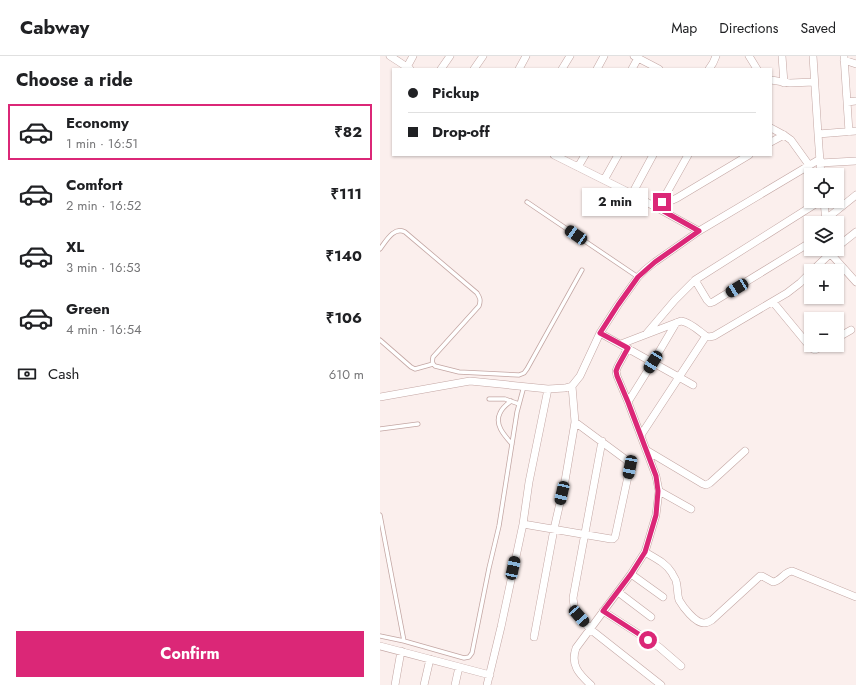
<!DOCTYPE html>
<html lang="en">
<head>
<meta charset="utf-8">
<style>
	:root { --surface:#fff; --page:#f2f2f2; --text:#202124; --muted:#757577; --line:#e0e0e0; --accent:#db2777 }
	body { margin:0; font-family:Jost,sans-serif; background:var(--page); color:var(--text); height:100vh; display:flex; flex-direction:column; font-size:15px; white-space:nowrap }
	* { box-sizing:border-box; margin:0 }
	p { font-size:13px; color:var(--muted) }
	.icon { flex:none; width:22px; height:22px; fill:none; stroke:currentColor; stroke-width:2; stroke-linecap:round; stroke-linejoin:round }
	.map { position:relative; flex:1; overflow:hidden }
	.panel { display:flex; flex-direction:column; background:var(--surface); width:380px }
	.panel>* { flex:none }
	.top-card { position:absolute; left:12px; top:12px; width:380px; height:88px; border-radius:0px; box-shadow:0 1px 3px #0004; display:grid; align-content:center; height:88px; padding:0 16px; background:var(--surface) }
	.controls { position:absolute; left:424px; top:112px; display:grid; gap:8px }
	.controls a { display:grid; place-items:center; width:40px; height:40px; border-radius:0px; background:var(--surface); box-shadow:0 1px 3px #0004; font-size:20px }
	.end { position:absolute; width:18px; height:18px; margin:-9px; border:5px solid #db2777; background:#fff; box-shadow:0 0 0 2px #fff }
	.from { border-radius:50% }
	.bubble { position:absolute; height:28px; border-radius:0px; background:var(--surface); box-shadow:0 1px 3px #0004; font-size:13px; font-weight:700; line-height:28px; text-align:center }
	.car { position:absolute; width:12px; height:24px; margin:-12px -6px; border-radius:5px; box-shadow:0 0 3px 1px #0007; background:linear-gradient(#222 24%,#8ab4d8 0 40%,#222 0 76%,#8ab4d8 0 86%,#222 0) }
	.top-card b { display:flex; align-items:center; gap:14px; height:38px; font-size:15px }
	.top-card b+b { border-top:1px solid var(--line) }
	.top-card i { width:10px; height:10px; background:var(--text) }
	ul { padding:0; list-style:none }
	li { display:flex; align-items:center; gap:12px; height:56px; margin:0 8px 6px; padding:0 8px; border:2px solid transparent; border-radius:0px }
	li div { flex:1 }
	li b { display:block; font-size:15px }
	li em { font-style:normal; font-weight:700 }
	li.on { border-color:var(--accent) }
	li>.icon { width:36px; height:36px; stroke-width:1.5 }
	h2 { padding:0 16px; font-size:18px; line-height:48px }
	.pay { display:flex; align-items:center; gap:10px; height:44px; padding:0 16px; font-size:15px }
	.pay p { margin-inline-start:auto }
	.primary-button { display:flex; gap:8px; margin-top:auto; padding:8px 16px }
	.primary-button a { flex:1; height:46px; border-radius:0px; background:var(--accent); color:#fff; font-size:16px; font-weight:700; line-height:46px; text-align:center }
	header { display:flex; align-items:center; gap:24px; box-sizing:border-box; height:56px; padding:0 20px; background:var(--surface); border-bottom:1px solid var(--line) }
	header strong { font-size:19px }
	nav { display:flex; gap:22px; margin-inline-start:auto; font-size:14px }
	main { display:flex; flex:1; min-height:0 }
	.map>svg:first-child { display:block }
</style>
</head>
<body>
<header>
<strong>Cabway</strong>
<nav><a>Map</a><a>Directions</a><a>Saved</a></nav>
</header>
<main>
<section class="panel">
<h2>Choose a ride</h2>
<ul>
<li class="on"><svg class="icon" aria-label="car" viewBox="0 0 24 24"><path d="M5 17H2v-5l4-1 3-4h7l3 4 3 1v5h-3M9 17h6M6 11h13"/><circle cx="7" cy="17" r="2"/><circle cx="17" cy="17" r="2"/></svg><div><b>Economy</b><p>1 min · 16:51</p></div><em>₹82</em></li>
<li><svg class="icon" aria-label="car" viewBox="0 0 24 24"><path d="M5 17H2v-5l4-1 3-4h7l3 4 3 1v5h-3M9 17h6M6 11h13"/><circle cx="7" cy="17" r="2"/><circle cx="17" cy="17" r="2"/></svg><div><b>Comfort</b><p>2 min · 16:52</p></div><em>₹111</em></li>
<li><svg class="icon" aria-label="car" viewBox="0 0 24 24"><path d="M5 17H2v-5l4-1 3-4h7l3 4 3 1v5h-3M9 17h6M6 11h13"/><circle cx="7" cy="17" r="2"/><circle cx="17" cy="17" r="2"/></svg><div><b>XL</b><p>3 min · 16:53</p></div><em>₹140</em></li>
<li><svg class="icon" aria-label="car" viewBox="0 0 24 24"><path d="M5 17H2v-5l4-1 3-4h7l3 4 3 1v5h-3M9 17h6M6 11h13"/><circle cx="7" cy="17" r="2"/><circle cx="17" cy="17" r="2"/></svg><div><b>Green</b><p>4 min · 16:54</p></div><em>₹106</em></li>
</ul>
<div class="pay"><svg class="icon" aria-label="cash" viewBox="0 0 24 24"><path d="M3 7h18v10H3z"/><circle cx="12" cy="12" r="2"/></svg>Cash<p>610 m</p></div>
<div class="primary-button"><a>Confirm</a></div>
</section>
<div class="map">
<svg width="476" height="629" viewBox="0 0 476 629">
	<rect width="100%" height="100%" fill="#fbefed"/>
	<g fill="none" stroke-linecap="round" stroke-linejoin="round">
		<defs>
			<path id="lane" d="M147,146l111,75
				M0,193c6,-8 14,-23 25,-17l72,61c3,5 4,7 2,13l-46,51c-1,5 -1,6 2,9l24,6 60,3 5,-2 3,-4 55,-99
				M0,284l31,27 4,2 18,-5
				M109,343h16l14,5
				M131,345c-4,3 -9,7 -11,12 -6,12 5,23 12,31
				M0,373l38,-5
				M0,459l24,126
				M0,580l24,5 60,17 5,-1 3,-4 17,-85 10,-42 18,-114 7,-26"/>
			<path id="street" d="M10,0l20,13
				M254,0l25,13
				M369,0l8,13
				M402,0l2,27
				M433,0l5,78 3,41
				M464,0l5,76
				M464,4l12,4
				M27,11l6,-11
				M61,13l9,-13
				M94,13l9,-13
				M139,13l7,-13
				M182,13l8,-13
				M217,13l7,-13
				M252,13l6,-11
				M329,13l4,-6 3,-7
				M391,24l19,3 24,-1
				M467,46l9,-1
				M391,72l13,7 7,5 18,25
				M438,78l38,-3
				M391,86l13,-7
				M174,99l78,39 67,37
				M440,107l36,-2
				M198,111l7,-12
				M224,124l14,-25
				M252,138l21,-39
				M444,145l2,22
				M282,146h6l9,-4 72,-43
				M280,149l28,-50
				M445,164l31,-25
				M457,191l19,-15
				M450,193v4l26,29
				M432,215l23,-22
				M315,224l12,20 3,3 3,-1 98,-60
				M393,246l38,46 4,2 10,-5
				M220,277l93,52
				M267,277l28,-33 20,-20 125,-79
				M457,282l14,-8
				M241,288l60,-23c9,1 18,10 25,15l3,1 5,-1 73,-43 13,-10 11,-11
				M0,341l90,-16 78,8 17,-1 7,-2 8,-10 20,-43 18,-28 20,-28 7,-7 10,-8 44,-31 121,-72
				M248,346l25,-40 23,-39
				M261,379l65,-99
				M222,385l-29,157 1,8 5,10 11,13 71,56
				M266,394l57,34 3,1 4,-2 35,-32
				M279,435l32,18
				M143,468l88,15h2l2,-2 15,-70 -2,-5 -3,-3 -50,-37
				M265,496c10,6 21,11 27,21 1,3 4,6 4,8 2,6 1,13 3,19 4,7 16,23 25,23 3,0 5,-1 8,-3l48,-44h2l11,6c8,-1 11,-10 19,-11l64,26
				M251,518l32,23
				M238,536l33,25
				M223,555l56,36 22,19
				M154,581l20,-108 11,-48 10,-59 -3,-36
				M0,590l110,29
				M15,629l6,-34
				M44,629l6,-26
				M75,629l4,-18
				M107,629l14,-58 22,-103 6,-42 19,-93
				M211,629c-12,-11 -21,-20 -15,-37l55,-74 14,-22 11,-37 3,-24 -3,-15 -28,-74 -11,-26 -1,-5 2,-5 10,-18"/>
		</defs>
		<use href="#lane" stroke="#c3a6a3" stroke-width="5"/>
		<use href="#street" stroke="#c3a6a3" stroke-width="8"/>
		<use href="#lane" stroke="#fff" stroke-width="3.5"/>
		<use href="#street" stroke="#fff" stroke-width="7"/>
	</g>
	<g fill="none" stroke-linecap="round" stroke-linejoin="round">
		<path stroke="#db2777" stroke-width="5" d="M268,584l-45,-29 28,-37 14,-22 11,-37 2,-24 -2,-15 -28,-74 -11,-26 -1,-5 2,-5 10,-18 -28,-15 18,-28 20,-28 17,-15 44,-31 -41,-23 4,-6"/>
	</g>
</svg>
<div class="controls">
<a><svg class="icon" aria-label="locate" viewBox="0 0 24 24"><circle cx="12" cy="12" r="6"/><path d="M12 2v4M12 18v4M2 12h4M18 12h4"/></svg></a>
<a><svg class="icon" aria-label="layers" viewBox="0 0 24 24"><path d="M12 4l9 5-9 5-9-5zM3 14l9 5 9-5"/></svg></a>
<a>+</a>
<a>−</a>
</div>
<i class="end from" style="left:268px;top:584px"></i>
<i class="end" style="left:282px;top:146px"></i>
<div class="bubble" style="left:202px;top:132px;width:66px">2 min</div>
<i class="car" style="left:196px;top:179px;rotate:304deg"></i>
<i class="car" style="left:357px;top:232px;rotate:239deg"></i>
<i class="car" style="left:273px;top:306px;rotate:212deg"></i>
<i class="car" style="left:250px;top:411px;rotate:191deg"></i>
<i class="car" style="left:182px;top:437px;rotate:193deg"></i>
<i class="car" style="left:133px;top:512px;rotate:12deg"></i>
<i class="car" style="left:199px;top:560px;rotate:139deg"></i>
<div class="top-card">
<b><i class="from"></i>Pickup</b>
<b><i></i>Drop-off</b>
</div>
</div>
</main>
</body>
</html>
